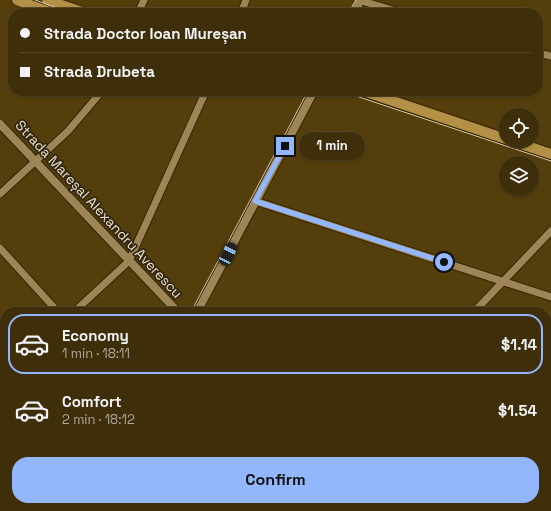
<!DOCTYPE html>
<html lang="en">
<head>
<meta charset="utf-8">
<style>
	:root { --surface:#3e2e09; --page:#493a17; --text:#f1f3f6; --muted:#ada89c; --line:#574a2a; --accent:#93b7fd }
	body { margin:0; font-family:"Space Grotesk",sans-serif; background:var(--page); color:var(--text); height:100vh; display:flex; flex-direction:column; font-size:15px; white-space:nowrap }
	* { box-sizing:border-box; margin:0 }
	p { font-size:13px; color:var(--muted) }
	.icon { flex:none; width:22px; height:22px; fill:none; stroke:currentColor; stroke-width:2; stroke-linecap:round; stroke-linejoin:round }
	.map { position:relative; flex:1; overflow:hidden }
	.panel { position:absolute; left:0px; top:307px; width:551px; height:204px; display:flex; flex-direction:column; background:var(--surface); border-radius:16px 16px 0 0; box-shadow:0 1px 3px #0004,0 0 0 1px var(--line) }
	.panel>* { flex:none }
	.hud { position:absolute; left:8px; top:8px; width:535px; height:88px; border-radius:16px; box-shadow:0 1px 3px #0004,0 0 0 1px var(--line); display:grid; align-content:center; height:88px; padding:0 12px; background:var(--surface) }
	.tools { position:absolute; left:499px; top:108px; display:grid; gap:8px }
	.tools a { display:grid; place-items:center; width:40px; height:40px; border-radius:50%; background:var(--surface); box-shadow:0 1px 3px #0004,0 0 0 1px var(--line); font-size:20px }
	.end { position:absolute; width:18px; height:18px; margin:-9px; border:5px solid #93b7fd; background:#111; box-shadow:0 0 0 2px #111 }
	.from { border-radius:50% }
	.bubble { position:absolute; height:28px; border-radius:14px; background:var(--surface); box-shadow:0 1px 3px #0004,0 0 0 1px var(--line); font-size:13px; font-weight:600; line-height:28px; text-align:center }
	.car { position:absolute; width:12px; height:24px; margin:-12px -6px; border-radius:5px; box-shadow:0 0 3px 1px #0007; background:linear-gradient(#222 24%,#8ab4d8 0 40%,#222 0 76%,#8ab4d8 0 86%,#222 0) }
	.hud b { display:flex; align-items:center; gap:14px; height:38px; font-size:15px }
	.hud b+b { border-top:1px solid var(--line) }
	.hud i { width:10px; height:10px; background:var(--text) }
	ul { padding:7px 0 0; list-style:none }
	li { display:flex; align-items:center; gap:12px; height:60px; margin:0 8px 6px; padding:0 4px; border:2px solid transparent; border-radius:16px }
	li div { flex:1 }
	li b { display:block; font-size:15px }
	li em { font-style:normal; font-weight:600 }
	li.selected { border-color:var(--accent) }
	li>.icon { width:36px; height:36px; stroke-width:1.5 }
	.primary-button { display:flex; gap:8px; margin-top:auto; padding:8px 12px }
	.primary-button a { flex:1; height:46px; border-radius:16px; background:var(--accent); color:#111; font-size:16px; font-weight:600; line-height:46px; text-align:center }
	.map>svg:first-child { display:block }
</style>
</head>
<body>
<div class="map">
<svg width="551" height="511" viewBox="0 0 551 511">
	<rect width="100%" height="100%" fill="#533e0c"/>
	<path fill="#5e4506" d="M551,367v144h-80l-4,-5h79v-135z"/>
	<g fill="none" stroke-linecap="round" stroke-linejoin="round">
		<defs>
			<path id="minor" d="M358,0l45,13
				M138,13l6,-13
				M241,13l5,-13
				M538,53l13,3
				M0,194l68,-63 34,-40
				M255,201l296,96
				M0,248l58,64
				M74,312l55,-51 77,-170
				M474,312l77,-81
				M546,339l5,1
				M546,369l5,-8
				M0,381l5,-5
				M235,506l4,5
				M439,506l5,5
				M149,511l6,-5
				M296,511l3,-5"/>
			<path id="tertiary" d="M353,13l8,-13
				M0,124l178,188
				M197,312l117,-221
				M0,484l5,-4
				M0,503l7,8
				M354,506l4,5"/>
			<path id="primary" d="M17,0l35,13
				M47,0l38,13
				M363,91l143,48
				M512,141l39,13"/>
		</defs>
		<use href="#minor" stroke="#352501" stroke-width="9"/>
		<use href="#tertiary" stroke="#352501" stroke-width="10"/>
		<use href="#primary" stroke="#352501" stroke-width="12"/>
		<use href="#minor" stroke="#9d8557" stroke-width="7"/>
		<use href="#tertiary" stroke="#9d8557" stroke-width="8"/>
		<use href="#primary" stroke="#b39046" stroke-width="10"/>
		<path stroke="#d3c5a9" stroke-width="1" d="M35,0l37,13
			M348,13l8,-13
			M341,91l210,70
			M191,312l117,-221
			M0,480l5,-4"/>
	</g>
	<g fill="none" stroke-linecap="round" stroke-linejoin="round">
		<path stroke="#93b7fd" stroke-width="5" d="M285,146l-30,55 189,61"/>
	</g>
	<g text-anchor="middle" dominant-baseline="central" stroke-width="3.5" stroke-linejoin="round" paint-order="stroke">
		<g font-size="14" fill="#ebdec6" stroke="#302713">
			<text transform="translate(99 209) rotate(47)">Strada Mareșal Alexandru Averescu</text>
		</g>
	</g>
</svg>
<div class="tools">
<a><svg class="icon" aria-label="locate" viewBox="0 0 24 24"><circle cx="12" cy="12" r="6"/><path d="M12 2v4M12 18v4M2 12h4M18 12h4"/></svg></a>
<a><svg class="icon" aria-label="layers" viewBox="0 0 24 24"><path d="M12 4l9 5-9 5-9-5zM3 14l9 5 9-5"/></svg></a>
</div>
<i class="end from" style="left:444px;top:262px"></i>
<i class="end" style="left:285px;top:146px"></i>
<div class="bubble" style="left:299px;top:132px;width:66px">1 min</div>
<i class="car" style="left:228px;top:254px;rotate:27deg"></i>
<div class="hud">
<b><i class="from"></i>Strada Doctor Ioan Mureșan</b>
<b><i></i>Strada Drubeta</b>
</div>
<section class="panel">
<ul>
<li class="selected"><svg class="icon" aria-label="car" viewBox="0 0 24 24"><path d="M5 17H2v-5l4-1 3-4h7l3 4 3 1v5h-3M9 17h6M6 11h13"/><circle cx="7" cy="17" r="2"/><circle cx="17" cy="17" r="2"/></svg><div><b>Economy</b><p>1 min · 18:11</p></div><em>$1.14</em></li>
<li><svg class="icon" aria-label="car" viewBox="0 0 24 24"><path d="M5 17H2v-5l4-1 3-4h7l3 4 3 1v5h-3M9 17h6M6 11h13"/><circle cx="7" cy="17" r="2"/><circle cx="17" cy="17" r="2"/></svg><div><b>Comfort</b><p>2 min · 18:12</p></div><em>$1.54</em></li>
</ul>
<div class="primary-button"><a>Confirm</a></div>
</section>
</div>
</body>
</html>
